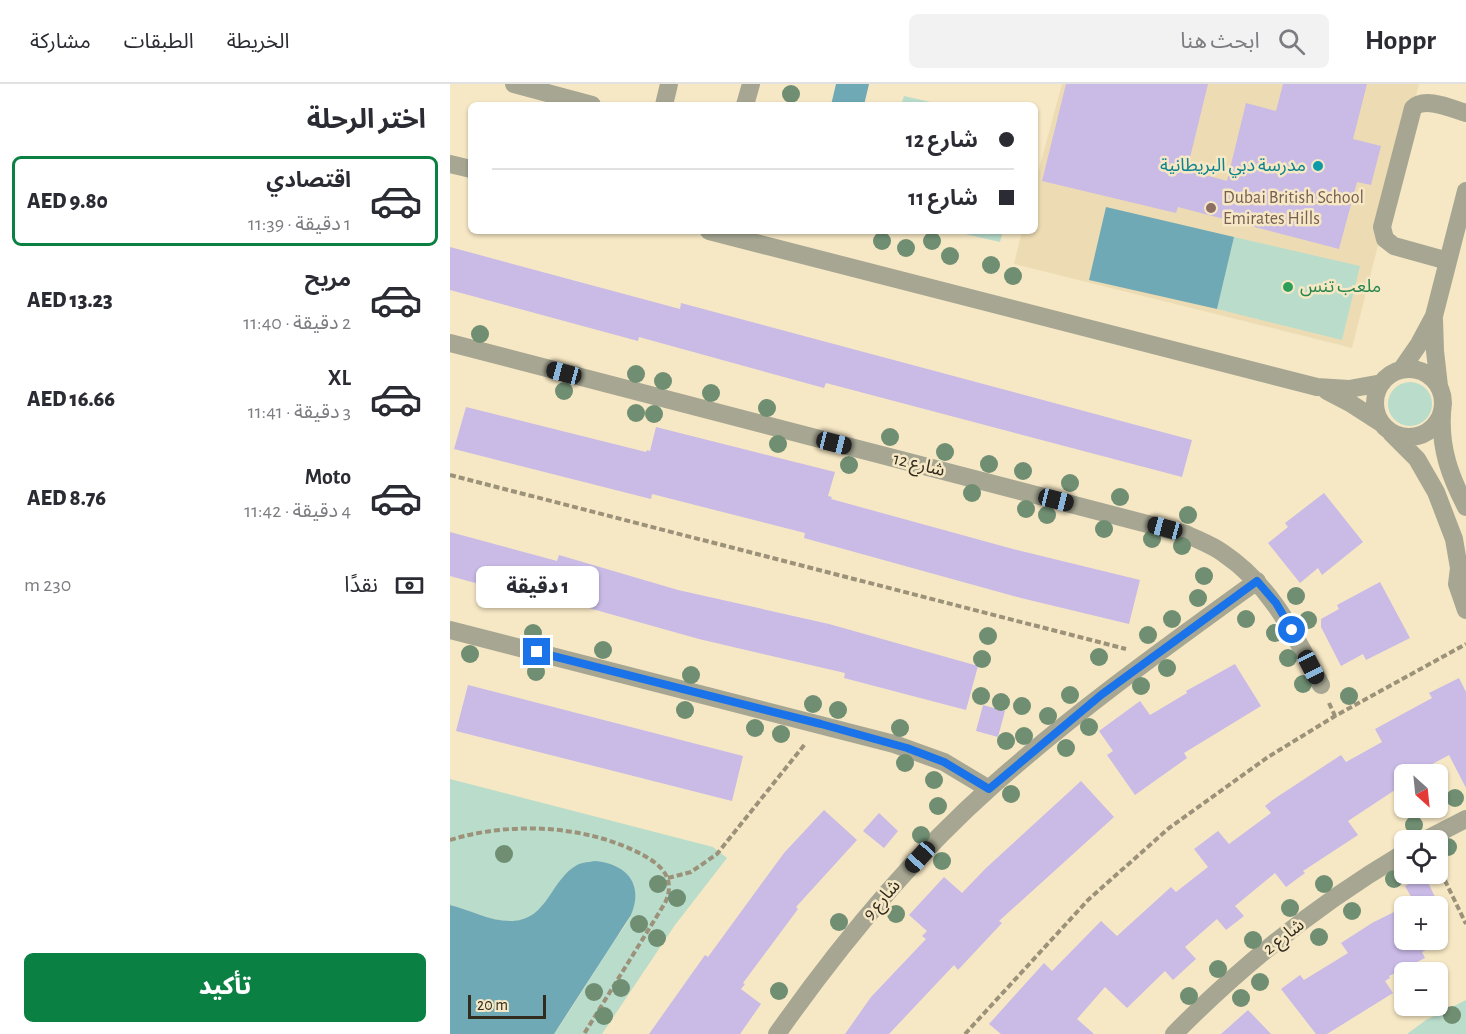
<!DOCTYPE html>
<html lang="ar">
<head>
<meta charset="utf-8">
<style>
	:root { --surface:#fff; --page:#f2f2f3; --text:#2b2b33; --muted:#7c7c81; --line:#e1e1e2; --accent:#0b8043 }
	body { margin:0; font-family:"Alegreya Sans","Noto Sans Arabic",sans-serif; background:var(--page); color:var(--text); direction:rtl; height:100vh; display:flex; flex-direction:column; font-size:22px; white-space:nowrap }
	* { box-sizing:border-box; margin:0 }
	p { font-size:20px; color:var(--muted) }
	.icon { flex:none; width:33px; height:33px; fill:none; stroke:currentColor; stroke-width:2; stroke-linecap:round; stroke-linejoin:round }
	.map { position:relative; flex:1; overflow:hidden; direction:ltr }
	.details { display:flex; flex-direction:column; background:var(--surface); width:450px }
	.details>* { flex:none }
	.guide { position:absolute; left:18px; top:18px; width:570px; height:132px; border-radius:9px; box-shadow:0 2px 4px #0004; direction:rtl; display:grid; align-content:center; height:132px; padding:0 24px; background:var(--surface) }
	.needle { width:39px; rotate:153deg }
	.fabs { position:absolute; left:944px; top:680px; display:grid; gap:12px }
	.fabs a { display:grid; place-items:center; width:54px; height:54px; border-radius:9px; background:var(--surface); box-shadow:0 2px 4px #0004; font-size:30px }
	.scale { position:absolute; left:18px; bottom:15px; width:78px; box-sizing:border-box; padding-left:6px; border:3px solid #322c1f; border-top:0; font-size:16px; line-height:21px; white-space:nowrap; color:#322c1f; -webkit-text-stroke:4px #f6e8c5; paint-order:stroke }
	.end { position:absolute; width:27px; height:27px; margin:-14px; border:8px solid #1a73e8; background:#fff; box-shadow:0 0 0 3px #fff }
	.from { border-radius:50% }
	.bubble { position:absolute; height:42px; border-radius:9px; background:var(--surface); box-shadow:0 2px 4px #0004; font-size:20px; font-weight:800; line-height:42px; text-align:center; direction:rtl }
	.car { position:absolute; width:18px; height:36px; margin:-18px -9px; border-radius:8px; box-shadow:0 0 4px 2px #0007; background:linear-gradient(#222 24%,#8ab4d8 0 40%,#222 0 76%,#8ab4d8 0 86%,#222 0) }
	.guide b { display:flex; align-items:center; gap:21px; height:57px; font-size:22px }
	.guide b+b { border-top:2px solid var(--line) }
	.guide i { width:15px; height:15px; background:var(--text) }
	ul { padding:0; list-style:none }
	li { display:flex; align-items:center; gap:18px; height:90px; margin:0 12px 9px; padding:0 12px; border:3px solid transparent; border-radius:9px }
	li div { flex:1 }
	li b { display:block; font-size:22px }
	li em { font-style:normal; font-weight:800 }
	li.active { border-color:var(--accent) }
	li>.icon { width:54px; height:54px; stroke-width:1.5 }
	h2 { padding:0 24px; font-size:27px; line-height:72px }
	.pay { display:flex; align-items:center; gap:15px; height:66px; padding:0 24px; font-size:22px }
	.pay p { margin-inline-start:auto }
	.primary-button { display:flex; gap:12px; margin-top:auto; padding:12px 24px }
	.primary-button a { flex:1; height:69px; border-radius:9px; background:var(--accent); color:#fff; font-size:24px; font-weight:800; line-height:69px; text-align:center }
	header { display:flex; align-items:center; gap:36px; box-sizing:border-box; height:84px; padding:0 30px; background:var(--surface); border-bottom:2px solid var(--line) }
	header strong { font-size:28px }
	nav { display:flex; gap:33px; margin-inline-start:auto; font-size:21px }
	.search { width:420px; height:54px; background:var(--page); display:flex; align-items:center; gap:15px; box-sizing:border-box; padding:0 21px; border-radius:9px; color:var(--muted); font-size:22px }
	main { display:flex; flex:1; min-height:0 }
	.map>svg:first-child { display:block }
</style>
</head>
<body>
<header>
<strong>Hoppr</strong>
<div class="search"><svg class="icon" aria-label="search" viewBox="0 0 24 24"><circle cx="10" cy="10" r="6"/><path d="M15 15l6 6"/></svg>ابحث هنا</div>
<nav><a>الخريطة</a><a>الطبقات</a><a>مشاركة</a></nav>
</header>
<main>
<div class="map">
<svg width="1016" height="950" viewBox="0 0 1016 950">
	<rect width="100%" height="100%" fill="#f6e8c5"/>
	<path fill="#eddcb3" d="M612,0h357l-67,264 -338,-84 8,-33h13v-47z"/>
	<path fill="#badccb" d="M454,12l40,9h-43z
		M502,147h51l-3,11z
		M784,153l126,29 -18,74 -125,-31z
		M938 320a22 22 0 1 1 44 0a22 22 0 1 1-44 0Z
		M0,695l263,68 14,11 -52,67 -73,109h-48c20,-29 38,-59 57,-88 6,-10 15,-20 20,-31 6,-16 5,-34 -9,-45 -11,-9 -30,-9 -43,-5 -24,7 -28,50 -63,56 -18,3 -47,-11 -66,-16z
		M1016,916v34h-59l19,-14z"/>
	<path fill="#70a9b6" d="M386,0h33l-5,21h-33z
		M656,123l128,30 -17,72 -128,-29z
		M145,777c32,3 49,23 36,54l-77,119h-104v-129c20,5 42,17 63,16 35,-2 38,-42 64,-56 6,-3 13,-3 18,-4z"/>
	<path fill="#c9bae6" d="M616,0h142l-21,86 40,11 19,-78 30,8 7,-27h84l-14,55 28,7 -10,39 -14,-3 -18,67 -161,-42 -2,6 -134,-32z
		M0,163l230,62 1,-6 511,137 -10,37 -356,-94 -2,5 -185,-51 -1,4 -188,-51z
		M16,323l180,45 1,-2 3,1 6,-24 179,45 -7,24 4,1 -1,2 182,50 127,31 -11,44 -108,-26 -217,-60 1,-5 -153,-39 -1,5 -197,-50z
		M874,409l39,49 -41,33 -4,-7 -18,15 -32,-40 20,-16 -3,-4z
		M0,448l107,29 2,-6 119,35 151,34 149,42 -12,44 -122,-32 1,-5 -146,-34 -178,-50 -2,6 -69,-19z
		M930,498l30,56 -44,22 -3,-6 -22,12 -20,-39v-8l18,-10 -2,-4z
		M785,580l26,42 -77,47 3,5 -52,37 -28,-40 6,-4 -14,-20 41,-30 10,14 37,-22 -1,-2z
		M1009,594l7,14v96l-17,-33 -35,19h-10v10l-56,37 10,14 -55,36 2,2 -19,14 -11,-14 -40,33 9,10 -18,14 -9,-11 -32,28 11,12 -23,21 -8,-9 -38,37 -22,-21 -28,32 17,15h-93l-12,-10 55,-61 8,8 49,-50 16,15 54,-49 5,5 32,-25 -14,-18 24,-18 11,13 42,-31 -6,-7 9,-7 67,-44 5,7 36,-20 -7,-13 57,-31 -3,-5z
		M18,601l275,71 -11,45 -276,-70z
		M533,621l22,6 -7,26 -22,-6z
		M631,697l33,36 -115,104 3,2 -44,47 -4,-5 -65,69h-44l26,-37 55,-58 -4,-3 5,-5 -18,-16 35,-38 18,16 23,-24z
		M374,726l33,30 -61,67 2,2 -55,74 2,1 -4,5 20,15 -21,30h-91l56,-79 3,2 76,-104z
		M429,729l19,18 -14,17 -21,-17z
		M975,792l10,21 -7,3 2,6h-24l8,-4 -9,-16z
		M954,823v32h33v-20l10,20 -25,13 3,6 -36,18 1,2 -5,3 8,12 -66,41h-11l-35,-45 19,-14 4,5 44,-27 -7,-10 31,-20z
		M798,926l23,24h-50z"/>
	<g fill="none" stroke-linecap="round" stroke-linejoin="round">
		<path stroke="#9c9279" stroke-width="4" stroke-dasharray="6 3" stroke-linecap="butt" d="M0,391l676,174
			M879,619l6,13
			M0,756c61,-19 137,-15 193,15 20,11 33,25 22,48l-81,131
			M987,780l29,60
			M218,794l23,-6 26,-18 88,-110
			M515,950l123,-134 81,-72 99,-71 67,-41 131,-72"/>
		<path stroke="#a6a692" stroke-width="18" d="M64,0l78,21
			M214,21l5,-21
			M295,21l6,-21
			M0,80l21,5
			M259,147l608,156 32,2 33,-6
			M998,177l-54,-15 -9,-7 -3,-12 31,-119c12,-12 39,1 53,5
			M984,235l1,32 4,35
			M0,259l736,191c12,6 26,11 37,19 49,33 71,81 98,132
			M925 319a34 34 0 1 1 68 0a34 34 0 1 1-68 0Z
			M951,286l18,-26 15,-28 32,-125
			M877,307l23,12 31,20
			M992,330c-2,35 8,62 24,93
			M941,349l26,26 19,33 18,47 5,29 -2,16 9,26
			M0,546l444,114 50,18 45,27
			M975,756l41,-21
			M327,950c62,-88 133,-175 214,-247 84,-75 175,-140 266,-206
			M724,950c68,-69 147,-132 230,-181"/>
	</g>
	<g fill="#6f8e72">
		<circle cx="341" cy="10" r="9"/>
		<circle cx="432" cy="157" r="9"/>
		<circle cx="482" cy="157" r="9"/>
		<circle cx="456" cy="164" r="9"/>
		<circle cx="500" cy="172" r="9"/>
		<circle cx="541" cy="181" r="9"/>
		<circle cx="563" cy="192" r="9"/>
		<circle cx="30" cy="250" r="9"/>
		<circle cx="186" cy="290" r="9"/>
		<circle cx="213" cy="297" r="9"/>
		<circle cx="114" cy="307" r="9"/>
		<circle cx="261" cy="309" r="9"/>
		<circle cx="317" cy="324" r="9"/>
		<circle cx="186" cy="329" r="9"/>
		<circle cx="204" cy="330" r="9"/>
		<circle cx="440" cy="353" r="9"/>
		<circle cx="328" cy="360" r="9"/>
		<circle cx="495" cy="368" r="9"/>
		<circle cx="539" cy="380" r="9"/>
		<circle cx="399" cy="381" r="9"/>
		<circle cx="573" cy="387" r="9"/>
		<circle cx="620" cy="399" r="9"/>
		<circle cx="522" cy="409" r="9"/>
		<circle cx="670" cy="413" r="9"/>
		<circle cx="576" cy="425" r="9"/>
		<circle cx="597" cy="431" r="9"/>
		<circle cx="738" cy="431" r="9"/>
		<circle cx="654" cy="445" r="9"/>
		<circle cx="702" cy="455" r="9"/>
		<circle cx="732" cy="462" r="9"/>
		<circle cx="754" cy="492" r="9"/>
		<circle cx="846" cy="512" r="9"/>
		<circle cx="748" cy="514" r="9"/>
		<circle cx="722" cy="535" r="9"/>
		<circle cx="796" cy="535" r="9"/>
		<circle cx="858" cy="536" r="9"/>
		<circle cx="83" cy="549" r="9"/>
		<circle cx="825" cy="549" r="9"/>
		<circle cx="698" cy="551" r="9"/>
		<circle cx="538" cy="552" r="9"/>
		<circle cx="153" cy="566" r="9"/>
		<circle cx="20" cy="570" r="9"/>
		<circle cx="649" cy="573" r="9"/>
		<circle cx="838" cy="574" r="9"/>
		<circle cx="532" cy="575" r="9"/>
		<circle cx="717" cy="584" r="9"/>
		<circle cx="86" cy="588" r="9"/>
		<circle cx="241" cy="591" r="9"/>
		<circle cx="853" cy="600" r="9"/>
		<circle cx="691" cy="602" r="9"/>
		<circle cx="620" cy="611" r="9"/>
		<circle cx="531" cy="612" r="9"/>
		<circle cx="899" cy="612" r="9"/>
		<circle cx="551" cy="618" r="9"/>
		<circle cx="363" cy="620" r="9"/>
		<circle cx="572" cy="622" r="9"/>
		<circle cx="235" cy="626" r="9"/>
		<circle cx="388" cy="626" r="9"/>
		<circle cx="598" cy="632" r="9"/>
		<circle cx="639" cy="643" r="9"/>
		<circle cx="305" cy="644" r="9"/>
		<circle cx="450" cy="644" r="9"/>
		<circle cx="331" cy="650" r="9"/>
		<circle cx="574" cy="652" r="9"/>
		<circle cx="556" cy="657" r="9"/>
		<circle cx="616" cy="664" r="9"/>
		<circle cx="455" cy="679" r="9"/>
		<circle cx="484" cy="696" r="9"/>
		<circle cx="561" cy="710" r="9"/>
		<circle cx="1005" cy="714" r="9"/>
		<circle cx="488" cy="722" r="9"/>
		<circle cx="964" cy="741" r="9"/>
		<circle cx="471" cy="751" r="9"/>
		<circle cx="998" cy="763" r="9"/>
		<circle cx="54" cy="770" r="9"/>
		<circle cx="492" cy="777" r="9"/>
		<circle cx="944" cy="795" r="9"/>
		<circle cx="208" cy="800" r="9"/>
		<circle cx="874" cy="800" r="9"/>
		<circle cx="227" cy="814" r="9"/>
		<circle cx="840" cy="824" r="9"/>
		<circle cx="902" cy="827" r="9"/>
		<circle cx="446" cy="830" r="9"/>
		<circle cx="389" cy="838" r="9"/>
		<circle cx="189" cy="840" r="9"/>
		<circle cx="869" cy="853" r="9"/>
		<circle cx="207" cy="854" r="9"/>
		<circle cx="803" cy="856" r="9"/>
		<circle cx="768" cy="885" r="9"/>
		<circle cx="810" cy="898" r="9"/>
		<circle cx="171" cy="904" r="9"/>
		<circle cx="329" cy="907" r="9"/>
		<circle cx="144" cy="908" r="9"/>
		<circle cx="739" cy="912" r="9"/>
		<circle cx="791" cy="914" r="9"/>
		<circle cx="1002" cy="931" r="9"/>
		<circle cx="154" cy="932" r="9"/>
	</g>
	<g fill="none" stroke-linecap="round" stroke-linejoin="round">
		<path stroke="#1a73e8" stroke-width="8" d="M87,568l284,72 86,24 37,14 45,27 112,-94 156,-114 19,22 16,27"/>
	</g>
	<circle fill="#0f9aa8" stroke="#f6e8c5" stroke-width="2" cx="868" cy="82" r="6"/>
	<circle fill="#8d6e63" stroke="#f6e8c5" stroke-width="2" cx="761" cy="124" r="6"/>
	<circle fill="#2e9e5b" stroke="#f6e8c5" stroke-width="2" cx="838" cy="203" r="6"/>
	<g text-anchor="middle" dominant-baseline="central" stroke-width="5" stroke-linejoin="round" paint-order="stroke">
		<g font-size="18" fill="#0d838f" stroke="#f6e8c5" text-anchor="end">
			<text x="856" y="82">مدرسة دبي البريطانية</text>
		</g>
		<g font-size="18" fill="#785e54" stroke="#f6e8c5" text-anchor="start">
			<text x="773" y="114">Dubai British School<tspan x="773" dy="21">Emirates Hills</tspan></text>
		</g>
		<g font-size="18" fill="#27864d" stroke="#f6e8c5" text-anchor="start">
			<text x="850" y="203">ملعب تنس</text>
		</g>
		<g font-size="18" fill="#322c1f" stroke="#f6e8c5">
			<text transform="translate(469 381) rotate(14)">شارع 12</text>
			<text transform="translate(432 816) rotate(-49)">شارع 9</text>
			<text transform="translate(834 853) rotate(-38)">شارع 2</text>
		</g>
	</g>
</svg>
<div class="fabs">
<a><svg class="needle" viewBox="-14 -14 28 28"><path d="M0-13l5 13h-10z" fill="#e53935"/><path d="M0 13l5-13h-10z" fill="#7c7c81"/></svg></a>
<a><svg class="icon" aria-label="locate" viewBox="0 0 24 24"><circle cx="12" cy="12" r="6"/><path d="M12 2v4M12 18v4M2 12h4M18 12h4"/></svg></a>
<a>+</a>
<a>−</a>
</div>
<div class="scale">20 m</div>
<i class="end from" style="left:842px;top:546px"></i>
<i class="end" style="left:87px;top:568px"></i>
<div class="bubble" style="left:26px;top:482px;width:123px">1 دقيقة</div>
<i class="car" style="left:114px;top:289px;rotate:285deg"></i>
<i class="car" style="left:384px;top:359px;rotate:104deg"></i>
<i class="car" style="left:606px;top:416px;rotate:104deg"></i>
<i class="car" style="left:715px;top:444px;rotate:285deg"></i>
<i class="car" style="left:861px;top:583px;rotate:153deg"></i>
<i class="car" style="left:470px;top:773px;rotate:222deg"></i>
<div class="guide">
<b><i class="from"></i>شارع 12</b>
<b><i></i>شارع 11</b>
</div>
</div>
<section class="details">
<h2>اختر الرحلة</h2>
<ul>
<li class="active"><svg class="icon" aria-label="car" viewBox="0 0 24 24"><path d="M5 17H2v-5l4-1 3-4h7l3 4 3 1v5h-3M9 17h6M6 11h13"/><circle cx="7" cy="17" r="2"/><circle cx="17" cy="17" r="2"/></svg><div><b>اقتصادي</b><p>1 دقيقة · 11:39</p></div><em>AED 9.80</em></li>
<li><svg class="icon" aria-label="car" viewBox="0 0 24 24"><path d="M5 17H2v-5l4-1 3-4h7l3 4 3 1v5h-3M9 17h6M6 11h13"/><circle cx="7" cy="17" r="2"/><circle cx="17" cy="17" r="2"/></svg><div><b>مريح</b><p>2 دقيقة · 11:40</p></div><em>AED 13.23</em></li>
<li><svg class="icon" aria-label="car" viewBox="0 0 24 24"><path d="M5 17H2v-5l4-1 3-4h7l3 4 3 1v5h-3M9 17h6M6 11h13"/><circle cx="7" cy="17" r="2"/><circle cx="17" cy="17" r="2"/></svg><div><b>XL</b><p>3 دقيقة · 11:41</p></div><em>AED 16.66</em></li>
<li><svg class="icon" aria-label="car" viewBox="0 0 24 24"><path d="M5 17H2v-5l4-1 3-4h7l3 4 3 1v5h-3M9 17h6M6 11h13"/><circle cx="7" cy="17" r="2"/><circle cx="17" cy="17" r="2"/></svg><div><b>Moto</b><p>4 دقيقة · 11:42</p></div><em>AED 8.76</em></li>
</ul>
<div class="pay"><svg class="icon" aria-label="cash" viewBox="0 0 24 24"><path d="M3 7h18v10H3z"/><circle cx="12" cy="12" r="2"/></svg>نقدًا<p>230 m</p></div>
<div class="primary-button"><a>تأكيد</a></div>
</section>
</main>
</body>
</html>
